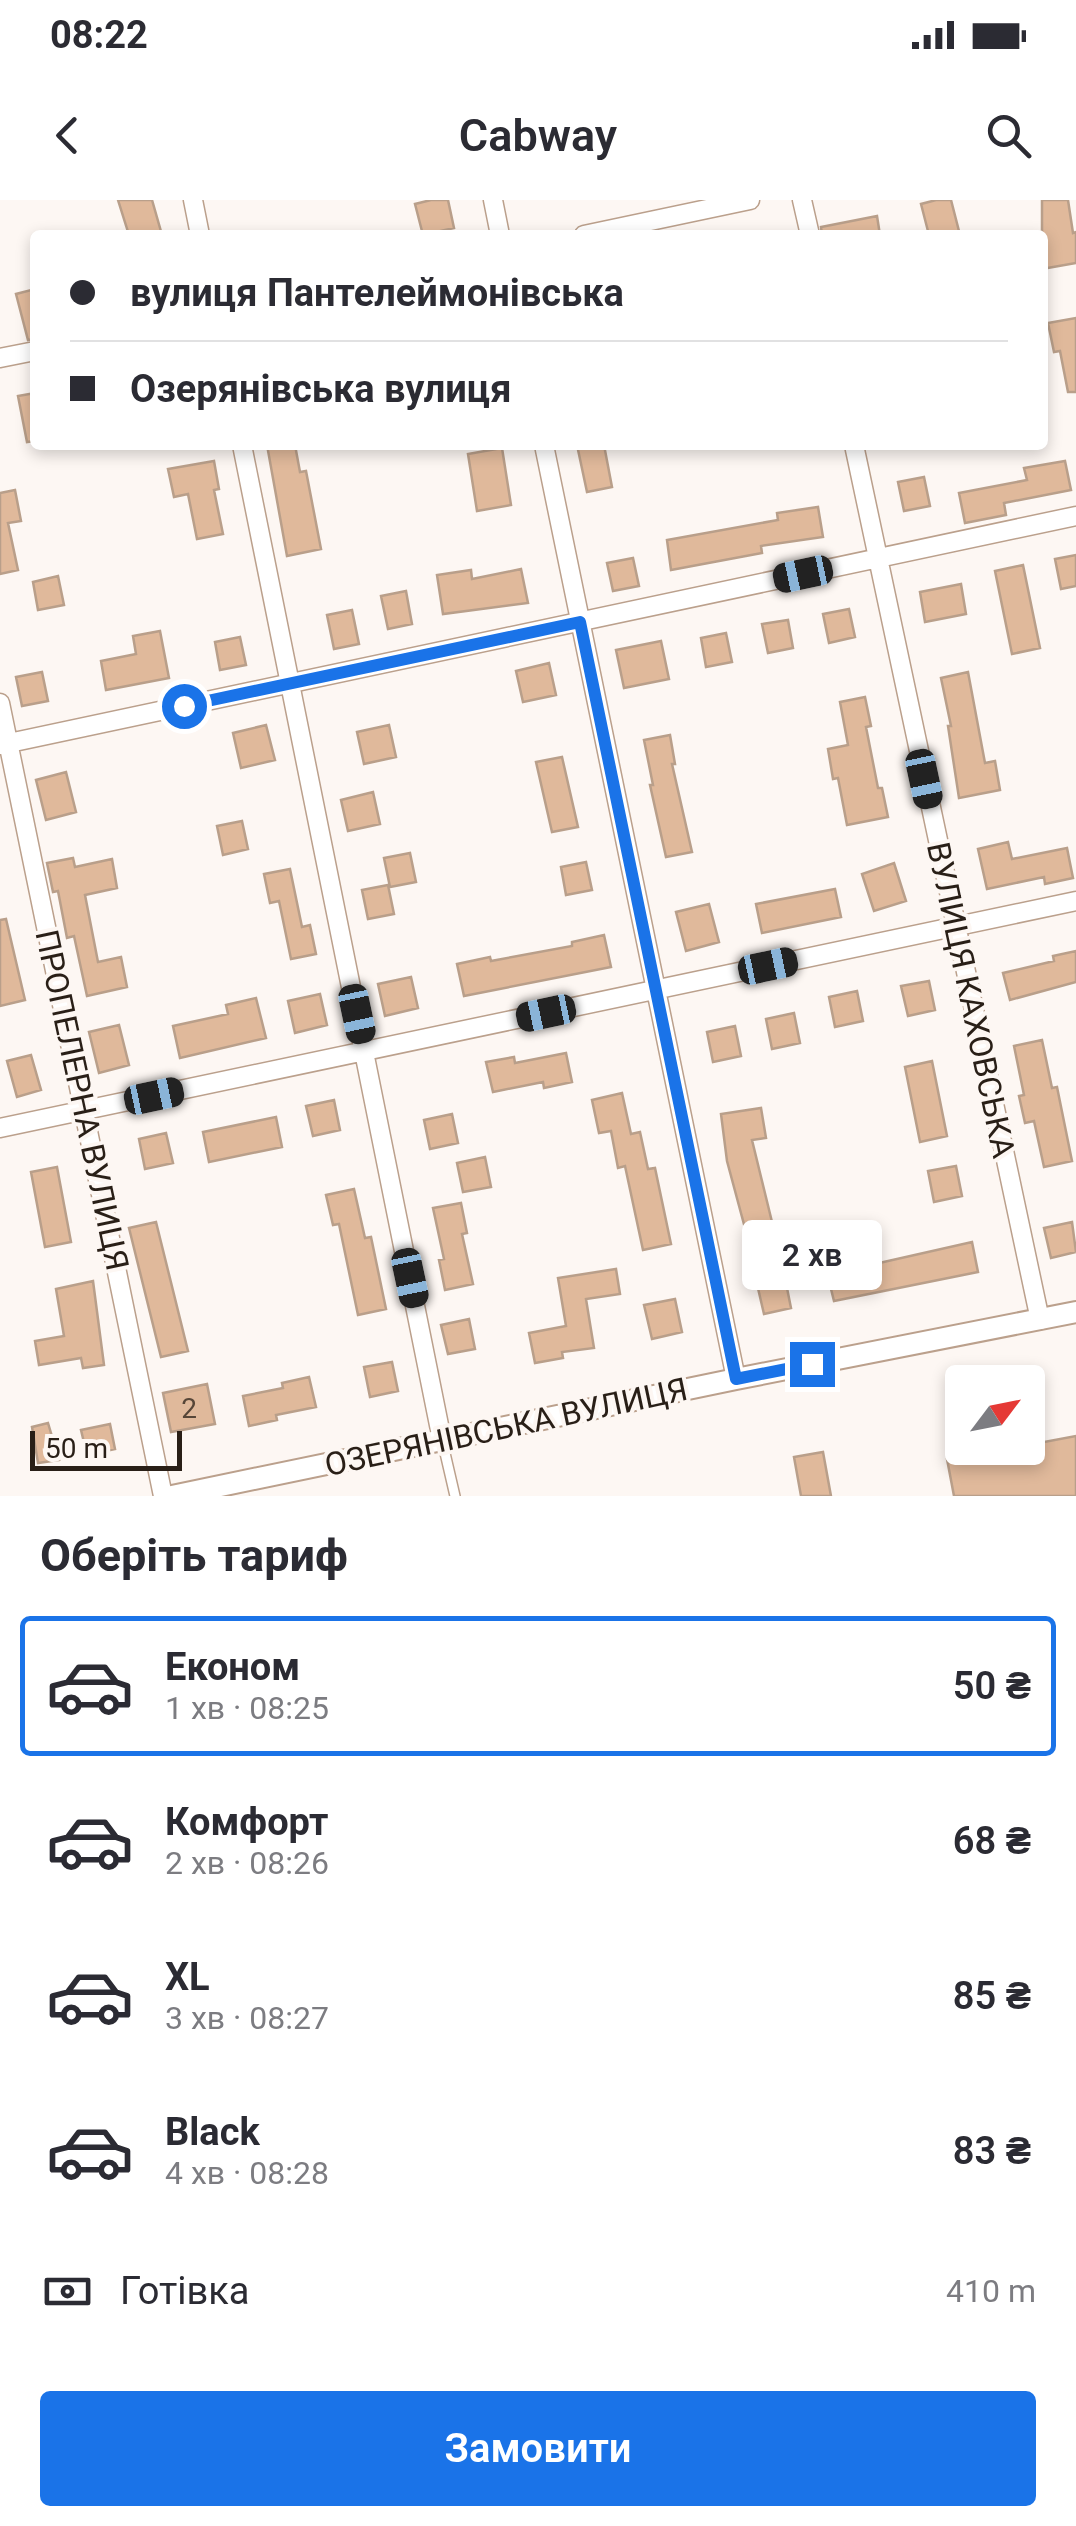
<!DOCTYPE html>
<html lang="uk">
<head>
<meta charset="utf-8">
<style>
	:root { --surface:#fff; --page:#f7f7f7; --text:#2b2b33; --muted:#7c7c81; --line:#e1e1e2; --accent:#1a73e8 }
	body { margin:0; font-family:Roboto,sans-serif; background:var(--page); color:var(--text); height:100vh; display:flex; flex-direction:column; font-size:38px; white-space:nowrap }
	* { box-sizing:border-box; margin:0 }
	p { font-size:32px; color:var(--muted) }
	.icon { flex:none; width:55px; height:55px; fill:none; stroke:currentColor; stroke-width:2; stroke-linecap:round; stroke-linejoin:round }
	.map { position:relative; height:1296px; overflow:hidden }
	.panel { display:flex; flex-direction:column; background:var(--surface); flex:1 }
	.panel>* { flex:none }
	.guide { position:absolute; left:30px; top:30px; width:1018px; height:220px; border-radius:10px; box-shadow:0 5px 15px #0003; display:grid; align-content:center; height:220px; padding:0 40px; background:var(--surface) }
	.needle { width:65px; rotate:58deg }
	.fabs { position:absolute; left:945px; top:1165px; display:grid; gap:20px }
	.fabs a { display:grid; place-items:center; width:100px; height:100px; border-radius:10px; background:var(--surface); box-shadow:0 5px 15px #0003; font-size:50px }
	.scale { position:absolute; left:30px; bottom:25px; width:152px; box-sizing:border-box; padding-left:10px; border:5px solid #291f17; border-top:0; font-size:28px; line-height:35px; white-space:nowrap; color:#291f17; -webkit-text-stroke:8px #fdf7f3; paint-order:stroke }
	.end { position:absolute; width:45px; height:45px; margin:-22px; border:12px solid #1a73e8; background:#fff; box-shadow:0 0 0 5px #fff }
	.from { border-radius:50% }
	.bubble { position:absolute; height:70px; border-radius:10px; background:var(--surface); box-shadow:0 5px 15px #0003; font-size:32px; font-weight:600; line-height:70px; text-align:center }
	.car { position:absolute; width:30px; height:60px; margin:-30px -15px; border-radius:12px; box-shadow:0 0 8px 2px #0007; background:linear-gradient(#222 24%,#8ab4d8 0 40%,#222 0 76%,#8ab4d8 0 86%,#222 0) }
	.guide b { display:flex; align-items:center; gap:35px; height:95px; font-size:38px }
	.guide b+b { border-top:2px solid var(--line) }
	.guide i { width:25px; height:25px; background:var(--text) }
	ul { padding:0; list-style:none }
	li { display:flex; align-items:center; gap:30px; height:140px; margin:0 20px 15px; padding:0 20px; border:5px solid transparent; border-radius:10px }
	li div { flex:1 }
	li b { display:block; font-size:38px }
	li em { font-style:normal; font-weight:600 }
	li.on { border-color:var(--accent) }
	li>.icon { width:90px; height:90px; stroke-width:1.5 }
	h2 { padding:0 40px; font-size:45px; line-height:120px }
	.pay { display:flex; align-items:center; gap:25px; height:110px; padding:0 40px; font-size:38px }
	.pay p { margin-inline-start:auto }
	.action { display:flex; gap:20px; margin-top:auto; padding:20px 40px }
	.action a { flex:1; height:115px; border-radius:10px; background:var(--accent); color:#fff; font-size:40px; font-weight:600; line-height:115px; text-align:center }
	.status { display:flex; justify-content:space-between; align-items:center; height:70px; padding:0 50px; background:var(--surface); direction:ltr }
	.status svg { height:28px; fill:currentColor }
	header { display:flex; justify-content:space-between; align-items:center; height:130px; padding:0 40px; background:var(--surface); font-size:45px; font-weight:600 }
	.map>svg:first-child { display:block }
</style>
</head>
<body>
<div class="status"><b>08:22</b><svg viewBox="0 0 49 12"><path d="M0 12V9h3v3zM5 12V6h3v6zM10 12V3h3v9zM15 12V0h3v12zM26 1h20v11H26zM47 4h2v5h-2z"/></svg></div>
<header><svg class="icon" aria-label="back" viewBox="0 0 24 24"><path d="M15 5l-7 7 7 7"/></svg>Cabway<svg class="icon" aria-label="search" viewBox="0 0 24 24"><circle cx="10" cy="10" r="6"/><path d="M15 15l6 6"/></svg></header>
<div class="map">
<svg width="1076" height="1296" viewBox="0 0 1076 1296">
	<rect width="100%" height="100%" fill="#fdf7f3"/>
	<path fill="#e0b99b" stroke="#b99f8a" stroke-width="2.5" d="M118,0h34l10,35h-33z
		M431,0h17l6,28 -31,7 -8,-31z
		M936,0h15l9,35h-31l-8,-31z
		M1042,0h26l5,33 3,-1v31l-34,6z
		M877,16l3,19h-58l-1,-8z
		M35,89v50l-7,1 -12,-46z
		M1076,118v74h-8l-8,-41 -6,1 -6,-29z
		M35,193v48l-8,1 -9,-46z
		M267,245h28l5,27 6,-1 15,78 -34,7z
		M577,245h27l8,42 -25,5z
		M502,248l9,57 -34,6 -9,-57z
		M214,261l5,28 -5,1 9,44 -26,5 -9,-45 -14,3 -6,-28z
		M1065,261l6,29 -67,13 2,12 -41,8 -6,-30 68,-13 -3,-12z
		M924,277l6,29 -26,5 -6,-29z
		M15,290l6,31 -13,2 10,47 -18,4v-81z
		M818,307l5,30 -62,9 1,7 -91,17 -4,-30 111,-20 -1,-7z
		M1076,355v31l-15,3 -6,-30z
		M633,358l6,28 -26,5 -6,-28z
		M1023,365l17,83 -28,6 -17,-83z
		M521,369l7,34 -85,11 -6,-39 34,-5 1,9z
		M58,376l6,29 -26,5 -5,-28z
		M961,384l5,30 -41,8 -5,-30z
		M406,391l6,33 -24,5 -7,-33z
		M849,409l6,28 -26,6 -6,-29z
		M352,410l7,34 -25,5 -7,-34z
		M788,420l5,28 -25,5 -6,-29z
		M160,431l9,47 -63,12 -5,-29 35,-7 -3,-18z
		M726,433l6,29 -26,5 -5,-29z
		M240,437l6,28 -26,5 -5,-28z
		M661,441l8,38 -45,9 -8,-38z
		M549,463l7,32 -33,7 -7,-31z
		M42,472l6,29 -26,5 -6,-29z
		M968,472l17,91 10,-2 5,29 -41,8 -11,-72h3l-10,-48z
		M865,497l6,29 -5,1 12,61h4l6,29 -41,8 -9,-47 -5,1 -5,-30 20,-4 -8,-43z
		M266,525l9,35 -34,8 -8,-35z
		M389,525l7,32 -32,7 -7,-32z
		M670,535l5,29h-3l20,88 -26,5 -16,-72h3l-9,-45z
		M562,557l16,70 -26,5 -16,-70z
		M66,572l10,40 -30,8 -10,-40z
		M373,592l7,32 -32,7 -7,-31z
		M242,621l6,28 -25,6 -6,-29z
		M1008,642l4,17 55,-11 6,30 -28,6 -1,-7 -57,12 -9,-40z
		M410,653l6,29 -26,5 -6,-29z
		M73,658l2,9 37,-8 5,29 -32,7 13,67 23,-5 6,30 -40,9 -13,-60 -7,2 -9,-47 -5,1 -6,-29z
		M586,662l6,28 -26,5 -5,-28z
		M894,663l12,38 -32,10 -12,-37z
		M290,669l12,58 8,-2 6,29 -25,5 -12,-58 -9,2 -6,-29z
		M388,685l6,29 -26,5 -6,-29z
		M835,689l6,28 -79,16 -6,-29z
		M709,704l10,38 -33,9 -10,-39z
		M6,719l19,81 -25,6v-86z
		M604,735l7,32 -147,29 -7,-32 33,-7 1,4 81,-15v-4z
		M1076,751v31l-66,18 -7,-27 51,-12 -1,-5z
		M411,777l7,31 -33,8 -7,-32z
		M929,781l6,29 -27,6 -7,-30z
		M857,791l6,30 -28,6 -6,-30z
		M320,794l7,31 -32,8 -7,-32z
		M256,798l10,40 -86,20 -7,-32 55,-12 -2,-9z
		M794,813l6,30 -28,6 -6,-30z
		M119,825l10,40 -30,8 -10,-41z
		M735,826l6,30 -28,6 -6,-30z
		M1042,840l10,48 5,-1 15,74 -28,6 -10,-46 -9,2 -6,-27 5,-1 -10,-49z
		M566,853l6,29 -28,6 -1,-6 -50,10 -7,-30 28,-5 1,6z
		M31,855l10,35 -24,7 -10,-36z
		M932,861l15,75 -27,6 -15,-75z
		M622,893l9,41 9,-2 8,37 7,-1 16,76 -28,6 -18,-84 -7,2 -7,-37 -12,2 -7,-33z
		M334,900l6,30 -27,6 -7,-30z
		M761,908l5,30 -14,2 20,82 -27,6 -18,-67 -6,-47z
		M452,914l6,29 -28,6 -6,-29z
		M276,917l6,30 -73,15 -6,-30z
		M166,933l7,30 -28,6 -6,-30z
		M485,957l6,30 -28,5 -6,-29z
		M956,966l6,30 -28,6 -6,-31z
		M57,967l14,75 -26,5 -14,-75z
		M354,989l11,49 6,-1 15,72 -28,6 -19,-91 -6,1 -7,-30z
		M461,1003l6,30 -5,1 11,50 -28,6 -6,-30 5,-1 -11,-51z
		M156,1022l32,129 -27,6 -32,-129z
		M1072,1022l4,30 -25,6 -7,-30z
		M972,1042l6,30 -144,29 -4,-16 17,-4 -3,-16 21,-4 1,5z
		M616,1069l4,25 -34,5 8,49 -32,4 1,6 -28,5 -6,-30 37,-7 -8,-48z
		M785,1078l6,30 -27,6 -7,-30z
		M93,1081l11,84 -21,3 -2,-10 -42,7 -4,-24 29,-5 -8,-47z
		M675,1099l7,33 -30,7 -8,-34z
		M469,1119l6,30 -27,5 -7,-29z
		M392,1162l6,29 -28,6 -6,-30z
		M309,1177l7,30 -40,8 1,5 -28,6 -6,-30 40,-8 -1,-5z
		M207,1184l8,40 -44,8 -8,-39z
		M48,1223l11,37 -21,3 -6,-36z
		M110,1224l5,25 -28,6 -6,-25z
		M1076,1236v60h-122l-7,-37 81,-11v-3z
		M823,1252l8,44h-30l-7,-39z"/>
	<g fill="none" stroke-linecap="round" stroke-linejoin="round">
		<defs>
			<path id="service" d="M442,1240l13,56"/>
			<path id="minor" d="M193,0l7,35
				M493,0l7,35
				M802,0l8,35
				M584,35l166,-35
				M0,158l35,-7
				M242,245l200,995
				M544,245l192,934
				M854,245l186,875
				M0,503l163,793
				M0,545l1076,-229
				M0,928l1076,-227"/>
			<path id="tertiary" d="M172,1296l564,-117 340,-67"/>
		</defs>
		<use href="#service" stroke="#bba08c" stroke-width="12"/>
		<use href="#minor" stroke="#bba08c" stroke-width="21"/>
		<use href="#tertiary" stroke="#bba08c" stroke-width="24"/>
		<use href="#service" stroke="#fff" stroke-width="9"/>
		<use href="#minor" stroke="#fff" stroke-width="18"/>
		<use href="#tertiary" stroke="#fff" stroke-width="20"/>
	</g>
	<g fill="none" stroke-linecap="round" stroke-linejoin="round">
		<path stroke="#1a73e8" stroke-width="12" d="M184,506l396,-84 156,757 76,-15"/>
	</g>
	<g text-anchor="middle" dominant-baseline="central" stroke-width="8" stroke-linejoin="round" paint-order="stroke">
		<g font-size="28" fill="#574638">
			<text x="189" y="1208">2</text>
		</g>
		<g font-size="32" fill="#291f17" stroke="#fdf7f3">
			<text transform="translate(971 800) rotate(78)">ВУЛИЦЯ КАХОВСЬКА</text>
			<text transform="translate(82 900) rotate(78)">ПРОПЕЛЕРНА ВУЛИЦЯ</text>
			<text transform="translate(506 1227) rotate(-12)">ОЗЕРЯНІВСЬКА ВУЛИЦЯ</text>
		</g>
	</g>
</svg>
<div class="fabs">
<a><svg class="needle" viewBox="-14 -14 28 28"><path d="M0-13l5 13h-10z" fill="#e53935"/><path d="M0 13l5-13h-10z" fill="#7c7c81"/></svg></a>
</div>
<div class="scale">50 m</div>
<i class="end from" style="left:184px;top:506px"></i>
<i class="end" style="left:812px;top:1164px"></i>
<div class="bubble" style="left:742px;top:1020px;width:140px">2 хв</div>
<i class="car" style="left:803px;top:374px;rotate:258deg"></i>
<i class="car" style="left:924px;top:579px;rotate:168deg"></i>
<i class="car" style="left:768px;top:766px;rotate:78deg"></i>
<i class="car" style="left:546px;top:813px;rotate:258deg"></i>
<i class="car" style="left:357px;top:814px;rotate:168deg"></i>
<i class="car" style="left:154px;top:896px;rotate:78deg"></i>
<i class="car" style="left:410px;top:1078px;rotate:168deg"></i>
<div class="guide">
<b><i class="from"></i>вулиця Пантелеймонівська</b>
<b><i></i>Озерянівська вулиця</b>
</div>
</div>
<section class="panel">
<h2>Оберіть тариф</h2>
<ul>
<li class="on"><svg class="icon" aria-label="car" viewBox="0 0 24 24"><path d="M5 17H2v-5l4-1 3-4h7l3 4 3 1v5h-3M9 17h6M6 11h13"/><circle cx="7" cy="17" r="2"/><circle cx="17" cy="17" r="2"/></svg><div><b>Економ</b><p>1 хв · 08:25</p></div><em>50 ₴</em></li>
<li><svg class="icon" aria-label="car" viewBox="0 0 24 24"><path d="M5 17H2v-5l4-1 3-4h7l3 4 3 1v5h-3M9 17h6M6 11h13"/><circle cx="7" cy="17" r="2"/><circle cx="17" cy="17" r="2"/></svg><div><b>Комфорт</b><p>2 хв · 08:26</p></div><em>68 ₴</em></li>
<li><svg class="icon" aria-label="car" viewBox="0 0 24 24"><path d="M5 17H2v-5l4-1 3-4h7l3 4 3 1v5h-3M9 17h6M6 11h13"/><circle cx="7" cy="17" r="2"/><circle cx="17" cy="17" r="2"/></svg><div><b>XL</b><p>3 хв · 08:27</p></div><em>85 ₴</em></li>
<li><svg class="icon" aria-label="car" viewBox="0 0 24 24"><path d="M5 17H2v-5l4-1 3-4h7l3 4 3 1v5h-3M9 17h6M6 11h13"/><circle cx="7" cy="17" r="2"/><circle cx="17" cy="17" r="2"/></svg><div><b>Black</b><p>4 хв · 08:28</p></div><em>83 ₴</em></li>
</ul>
<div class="pay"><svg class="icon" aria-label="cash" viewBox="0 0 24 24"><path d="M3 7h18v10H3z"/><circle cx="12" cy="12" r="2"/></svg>Готівка<p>410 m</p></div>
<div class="action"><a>Замовити</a></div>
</section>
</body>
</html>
